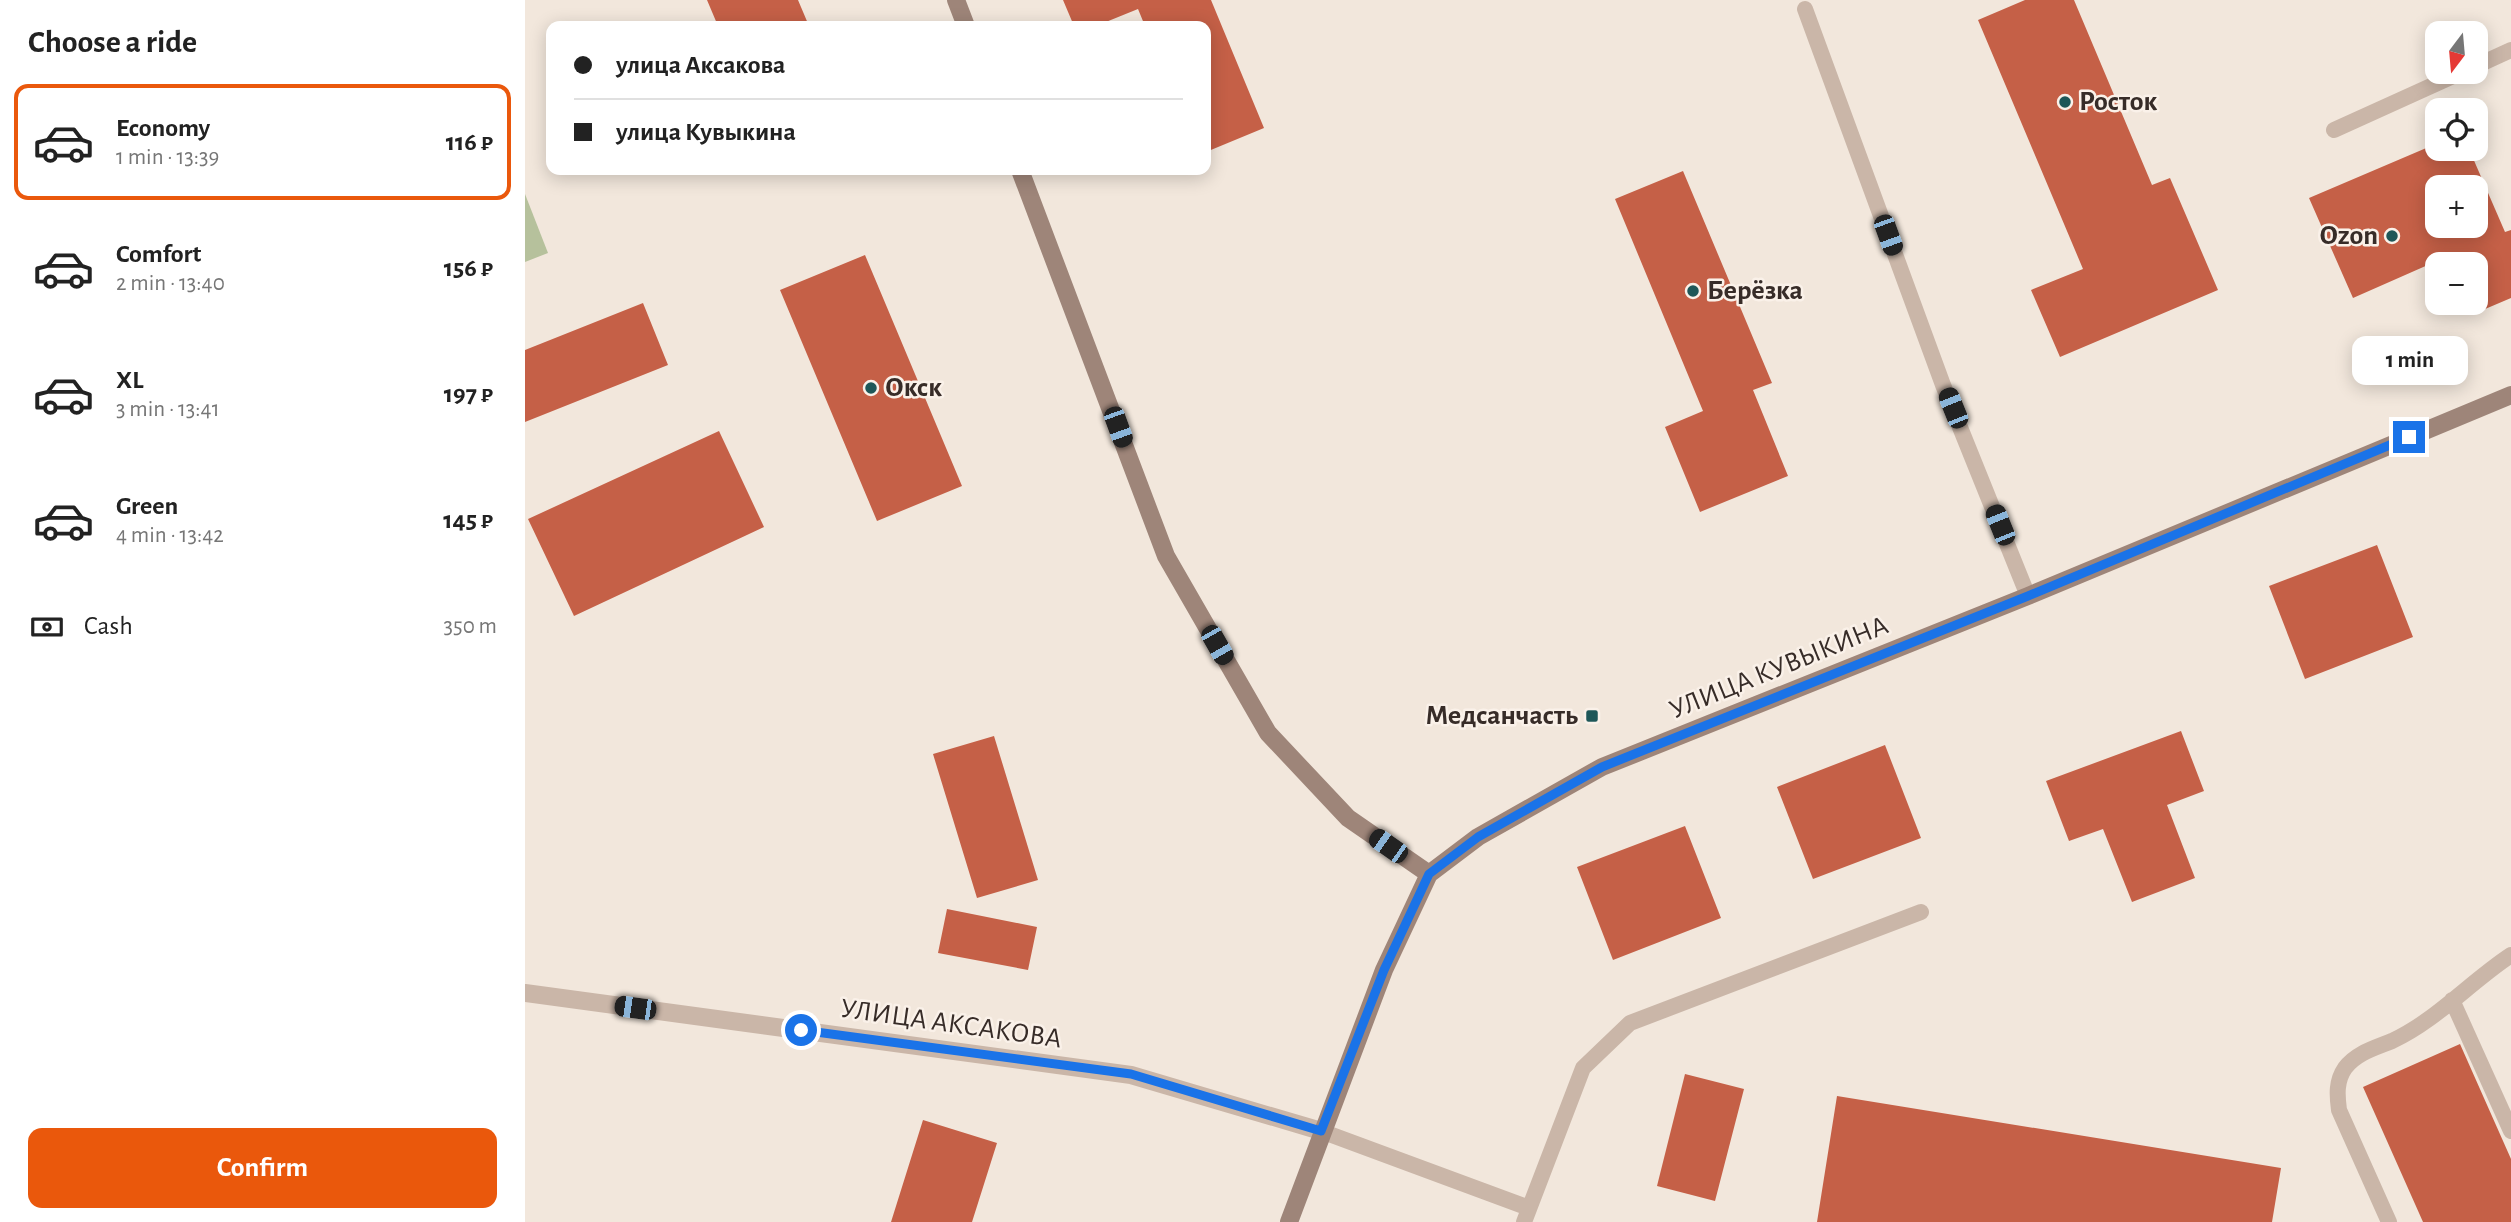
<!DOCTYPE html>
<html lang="en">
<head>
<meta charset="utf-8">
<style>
	:root { --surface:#fff; --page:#f2f2f2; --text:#222; --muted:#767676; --line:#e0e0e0; --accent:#ea580c }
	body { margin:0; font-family:"Alegreya Sans",sans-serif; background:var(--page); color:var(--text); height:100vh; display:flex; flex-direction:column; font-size:26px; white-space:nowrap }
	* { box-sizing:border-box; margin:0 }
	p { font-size:23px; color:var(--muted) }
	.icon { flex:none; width:38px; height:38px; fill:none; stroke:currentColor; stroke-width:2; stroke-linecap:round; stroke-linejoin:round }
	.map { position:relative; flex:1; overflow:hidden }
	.sheet { display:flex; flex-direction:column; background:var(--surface); width:525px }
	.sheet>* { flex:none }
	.guide { position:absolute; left:21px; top:21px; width:665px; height:154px; border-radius:14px; box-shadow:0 4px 18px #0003; display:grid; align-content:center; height:154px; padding:0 28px; background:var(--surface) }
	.needle { width:46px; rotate:196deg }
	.tools { position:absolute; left:1900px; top:21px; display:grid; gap:14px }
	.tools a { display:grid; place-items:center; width:63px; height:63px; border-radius:14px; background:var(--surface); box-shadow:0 4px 18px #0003; font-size:35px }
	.end { position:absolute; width:32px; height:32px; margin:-16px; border:9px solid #1a73e8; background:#fff; box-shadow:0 0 0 4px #fff }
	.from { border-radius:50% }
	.bubble { position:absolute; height:49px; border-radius:14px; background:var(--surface); box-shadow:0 4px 18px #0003; font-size:23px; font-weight:600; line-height:49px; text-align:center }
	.car { position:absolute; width:21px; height:42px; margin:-21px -10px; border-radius:9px; box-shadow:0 0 5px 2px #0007; background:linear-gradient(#222 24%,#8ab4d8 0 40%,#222 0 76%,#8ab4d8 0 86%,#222 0) }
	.guide b { display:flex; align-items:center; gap:24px; height:66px; font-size:26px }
	.guide b+b { border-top:2px solid var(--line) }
	.guide i { width:18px; height:18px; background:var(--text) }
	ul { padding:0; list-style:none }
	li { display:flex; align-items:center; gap:21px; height:116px; margin:0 14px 10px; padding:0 14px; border:4px solid transparent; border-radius:14px }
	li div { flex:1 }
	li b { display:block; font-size:26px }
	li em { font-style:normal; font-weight:600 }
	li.current { border-color:var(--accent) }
	li>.icon { width:63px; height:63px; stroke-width:1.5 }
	h2 { padding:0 28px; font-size:32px; line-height:84px }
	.pay { display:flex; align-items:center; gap:18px; height:77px; padding:0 28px; font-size:26px }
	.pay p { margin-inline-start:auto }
	.button { display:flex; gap:14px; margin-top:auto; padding:14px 28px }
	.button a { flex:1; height:80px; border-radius:14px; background:var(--accent); color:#fff; font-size:28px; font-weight:600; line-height:80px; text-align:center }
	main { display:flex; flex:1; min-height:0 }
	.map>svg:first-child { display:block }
</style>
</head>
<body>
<main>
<section class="sheet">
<h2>Choose a ride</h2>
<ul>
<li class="current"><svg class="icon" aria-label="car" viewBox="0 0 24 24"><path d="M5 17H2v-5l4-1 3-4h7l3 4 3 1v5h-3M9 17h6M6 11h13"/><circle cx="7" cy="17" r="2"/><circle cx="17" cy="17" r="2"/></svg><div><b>Economy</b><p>1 min · 13:39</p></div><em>116 ₽</em></li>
<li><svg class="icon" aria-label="car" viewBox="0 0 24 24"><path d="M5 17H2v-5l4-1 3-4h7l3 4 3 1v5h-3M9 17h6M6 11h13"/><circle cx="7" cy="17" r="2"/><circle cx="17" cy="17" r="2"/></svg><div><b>Comfort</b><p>2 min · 13:40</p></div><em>156 ₽</em></li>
<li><svg class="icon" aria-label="car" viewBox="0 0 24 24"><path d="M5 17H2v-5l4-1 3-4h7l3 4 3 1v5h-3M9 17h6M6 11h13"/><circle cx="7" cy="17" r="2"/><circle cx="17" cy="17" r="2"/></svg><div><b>XL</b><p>3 min · 13:41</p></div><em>197 ₽</em></li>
<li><svg class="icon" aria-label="car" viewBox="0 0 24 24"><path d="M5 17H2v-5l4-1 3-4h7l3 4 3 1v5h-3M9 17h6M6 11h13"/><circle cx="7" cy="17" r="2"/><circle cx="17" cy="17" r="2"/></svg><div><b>Green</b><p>4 min · 13:42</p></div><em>145 ₽</em></li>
</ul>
<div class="pay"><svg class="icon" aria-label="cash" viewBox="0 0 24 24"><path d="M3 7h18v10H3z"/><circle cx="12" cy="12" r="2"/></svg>Cash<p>350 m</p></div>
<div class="button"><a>Confirm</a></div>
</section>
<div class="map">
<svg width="1986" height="1222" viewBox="0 0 1986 1222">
	<rect width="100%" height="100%" fill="#f2e7dc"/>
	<path fill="#b6c19c" d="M0,194l23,59 -23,9z"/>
	<path fill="#c56047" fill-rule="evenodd" d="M182,0h91l11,26h-91z
		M538,0h148l53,128 -58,24v-126h-61l-7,-17 -42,17h-22z
		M1500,0h49l78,185 18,-7 48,112 -158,67 -29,-67 52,-21 -105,-249z
		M1913,143v6h31l36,83 6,-2v68l-40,17 -5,-12h10v-39h-27l-3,-7 -93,41 -44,-100zM1913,187h38v39h-38z
		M1158,171l89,212 -19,7 35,86 -88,36 -35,-85 38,-16 -88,-212z
		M340,255l97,231 -85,35 -97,-231z
		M118,303l25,62 -143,57v-72z
		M194,431l45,96 -190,89 -46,-97z
		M1852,545l36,92 -108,42 -36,-93z
		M1656,731l23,60 -37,14 28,73 -63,24 -29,-73 -34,12 -23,-60z
		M469,736l44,144 -61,18 -44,-144z
		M1360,745l36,93 -108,41 -36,-92z
		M1160,826l36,92 -108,42 -36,-93z
		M422,909l90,18 -9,43 -90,-17z
		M1935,1044l51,115v63h-88l-60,-135z
		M1160,1074l59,15 -29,112 -58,-15z
		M1312,1096l444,72 -9,54h-455z
		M398,1120l74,23 -25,79h-81z"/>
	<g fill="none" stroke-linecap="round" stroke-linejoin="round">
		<path stroke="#cab6a8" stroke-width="16" d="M1280,9l138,376 85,211
			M1951,66l35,-16
			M1809,130l128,-58
			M1927,1000l59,131
			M796,1131l208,77
			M999,1222l59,-154 47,-45 291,-111
			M1864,1222l-50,-112c-2,-15 -3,-29 6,-42 11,-15 30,-20 47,-27 45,-21 78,-59 119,-86"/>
		<path stroke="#cab6a8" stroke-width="18" d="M0,993l606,82 190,56"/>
		<path stroke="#9e8579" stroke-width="18" d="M431,0l10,26
			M495,170l146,386 102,177 80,85 81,56
			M764,1222l95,-252 45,-96 49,-37 124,-70 426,-171 483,-201"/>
	</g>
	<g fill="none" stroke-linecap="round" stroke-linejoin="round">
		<path stroke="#1a73e8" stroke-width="9" d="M276,1030l330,44 190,57 63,-161 45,-96 49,-37 124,-70 426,-171 381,-159"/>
	</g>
	<g fill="#1e5758" stroke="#faf1e9" stroke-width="2.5">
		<circle cx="1540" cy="102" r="7"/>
		<circle cx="1867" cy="236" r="7"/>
		<circle cx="1168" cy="291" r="7"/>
		<circle cx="346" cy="388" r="7"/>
		<rect x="1060" y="709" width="14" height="14" rx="3.5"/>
	</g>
	<g text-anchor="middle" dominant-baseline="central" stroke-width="5" stroke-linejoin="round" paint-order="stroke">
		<g font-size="28" font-weight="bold" fill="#372c28" stroke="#faf1e9" text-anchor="start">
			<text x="1554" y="102">Росток</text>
			<text x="1853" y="236" text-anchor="end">Ozon</text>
			<text x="1182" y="291">Берёзка</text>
			<text x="360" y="388">Окск</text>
			<text x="1053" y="716" text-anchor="end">Медсанчасть</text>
		</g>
		<g font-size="28" fill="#372c28" stroke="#faf1e9">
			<text transform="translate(1254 668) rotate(-22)">УЛИЦА КУВЫКИНА</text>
			<text transform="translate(426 1024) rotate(8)">УЛИЦА АКСАКОВА</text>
		</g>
	</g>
</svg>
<div class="tools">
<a><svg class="needle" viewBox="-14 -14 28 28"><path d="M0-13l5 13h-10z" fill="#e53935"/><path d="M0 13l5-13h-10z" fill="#767676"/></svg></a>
<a><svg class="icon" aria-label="locate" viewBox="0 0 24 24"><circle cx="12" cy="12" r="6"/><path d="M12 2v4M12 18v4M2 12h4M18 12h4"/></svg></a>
<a>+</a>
<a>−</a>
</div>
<i class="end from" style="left:276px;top:1030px"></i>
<i class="end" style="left:1884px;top:437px"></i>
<div class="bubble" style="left:1827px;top:336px;width:116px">1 min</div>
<i class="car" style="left:1363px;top:235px;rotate:160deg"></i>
<i class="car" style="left:1428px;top:408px;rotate:338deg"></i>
<i class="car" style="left:593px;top:427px;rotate:160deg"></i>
<i class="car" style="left:1475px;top:525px;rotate:338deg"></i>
<i class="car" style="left:692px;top:645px;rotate:150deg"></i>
<i class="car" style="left:863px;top:846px;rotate:305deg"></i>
<i class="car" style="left:110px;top:1008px;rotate:278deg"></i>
<div class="guide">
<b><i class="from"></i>улица Аксакова</b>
<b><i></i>улица Кувыкина</b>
</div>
</div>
</main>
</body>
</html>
